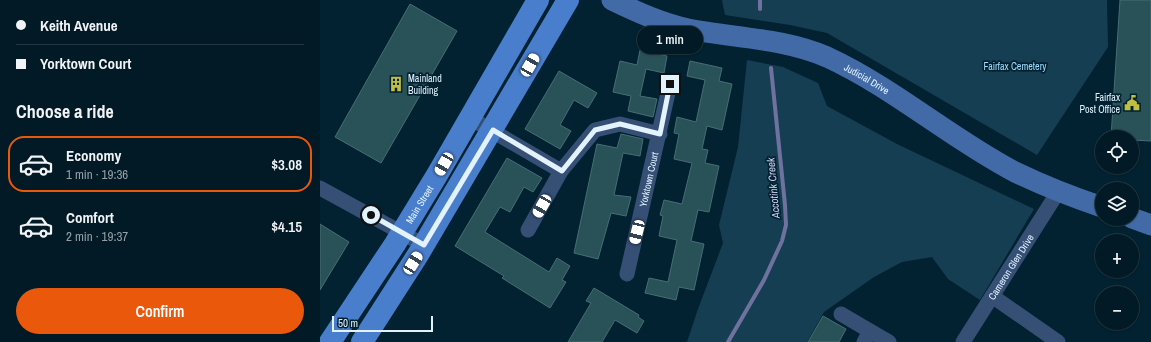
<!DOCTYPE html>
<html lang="en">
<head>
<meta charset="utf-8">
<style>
	:root { --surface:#021a25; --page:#102732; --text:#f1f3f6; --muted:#96a1a7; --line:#233842; --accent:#ea580c }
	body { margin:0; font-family:"Archivo Narrow",sans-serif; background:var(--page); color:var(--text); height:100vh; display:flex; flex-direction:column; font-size:15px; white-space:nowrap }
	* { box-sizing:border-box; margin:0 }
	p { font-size:13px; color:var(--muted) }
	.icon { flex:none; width:22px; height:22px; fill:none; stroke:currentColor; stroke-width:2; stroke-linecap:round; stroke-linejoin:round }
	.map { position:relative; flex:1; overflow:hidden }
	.panel { display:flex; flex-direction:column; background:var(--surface); width:320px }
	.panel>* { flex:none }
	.top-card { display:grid; align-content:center; height:88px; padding:0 16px; background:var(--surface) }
	.buttons { position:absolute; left:775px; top:130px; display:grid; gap:8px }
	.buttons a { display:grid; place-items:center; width:44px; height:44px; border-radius:50%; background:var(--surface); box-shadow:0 1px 3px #0004,0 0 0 1px var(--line); font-size:20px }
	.scale { position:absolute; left:12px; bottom:10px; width:101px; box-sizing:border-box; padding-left:4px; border:2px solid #e2f3fe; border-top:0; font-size:11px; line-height:14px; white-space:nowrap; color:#e2f3fe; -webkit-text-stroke:3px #022231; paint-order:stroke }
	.end { position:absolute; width:18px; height:18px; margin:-9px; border:5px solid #e2f3fe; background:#111; box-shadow:0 0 0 2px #111 }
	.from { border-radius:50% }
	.bubble { position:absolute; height:28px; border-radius:14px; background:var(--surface); box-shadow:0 1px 3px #0004,0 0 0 1px var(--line); font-size:13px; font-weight:600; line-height:28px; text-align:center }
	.car { position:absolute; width:12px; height:24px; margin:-12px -6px; border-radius:5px; box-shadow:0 0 3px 1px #0007; background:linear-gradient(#fff 24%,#345 0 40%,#fff 0 76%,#345 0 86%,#fff 0) }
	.top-card b { display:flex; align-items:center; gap:14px; height:38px; font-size:15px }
	.top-card b+b { border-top:1px solid var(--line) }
	.top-card i { width:10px; height:10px; background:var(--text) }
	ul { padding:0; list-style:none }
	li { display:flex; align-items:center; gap:12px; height:56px; margin:0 8px 6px; padding:0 8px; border:2px solid transparent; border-radius:16px }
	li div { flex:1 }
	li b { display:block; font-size:15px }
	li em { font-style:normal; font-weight:600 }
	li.active { border-color:var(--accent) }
	li>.icon { width:36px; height:36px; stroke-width:1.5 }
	h2 { padding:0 16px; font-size:18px; line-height:48px }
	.primary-button { display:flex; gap:8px; margin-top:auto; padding:8px 16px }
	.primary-button a { flex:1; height:46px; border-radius:24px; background:var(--accent); color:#fff; font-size:16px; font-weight:600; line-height:46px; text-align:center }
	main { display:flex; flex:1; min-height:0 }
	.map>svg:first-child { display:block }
</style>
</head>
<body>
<main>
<section class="panel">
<div class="top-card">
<b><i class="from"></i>Keith Avenue</b>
<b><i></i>Yorktown Court</b>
</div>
<h2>Choose a ride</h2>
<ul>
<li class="active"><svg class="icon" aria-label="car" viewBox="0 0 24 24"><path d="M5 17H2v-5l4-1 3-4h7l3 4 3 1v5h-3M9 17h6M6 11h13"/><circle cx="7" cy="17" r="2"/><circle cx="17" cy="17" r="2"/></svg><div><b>Economy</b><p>1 min · 19:36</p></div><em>$3.08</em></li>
<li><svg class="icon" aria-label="car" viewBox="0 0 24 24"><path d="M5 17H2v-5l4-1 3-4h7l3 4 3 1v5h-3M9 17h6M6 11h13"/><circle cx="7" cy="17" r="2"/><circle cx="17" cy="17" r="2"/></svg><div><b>Comfort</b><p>2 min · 19:37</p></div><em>$4.15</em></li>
</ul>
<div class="primary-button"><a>Confirm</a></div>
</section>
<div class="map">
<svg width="831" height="342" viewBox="0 0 831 342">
	<rect width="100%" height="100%" fill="#022231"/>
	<path fill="#163e52" d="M402,0h385l1,47 -71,108 -210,-122 -37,-8 -65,-10z
		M427,60l36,7 35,16 9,23 70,38 137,65 -54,91 -32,-21 -16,-22 -30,5 -28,15 -50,35 -17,30h-120l11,-33 25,-66 -4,-18 19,-78z"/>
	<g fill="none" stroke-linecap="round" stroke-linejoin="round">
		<path stroke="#6f729e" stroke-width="4" d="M440,0v9
			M408,342l36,-62 18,-39 4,-16 -1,-20 -14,-137"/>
	</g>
	<path fill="#295258" stroke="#456e75" d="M800,0h31v141l-19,-1v-3h-21z
		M90,4l47,27 -76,132 -46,-26z
		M320,50l27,6 -3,17 -18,-4 -6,27 17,3 -4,18 -25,-6 3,-15 -18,-4 7,-31 17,4z
		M370,61l32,7 -3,13 13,3 -10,46 -15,-4 -5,23 6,1 -3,13 14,3 -10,46 -11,-2 -7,31 13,3 -10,46 -15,-3 -3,13 -31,-7 4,-15 19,4 9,-42 -18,-4 4,-20 -3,-1 4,-15 18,4 10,-41 -18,-4 5,-25 -5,-1 3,-16 19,5 9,-42 -18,-4z
		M239,71l38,22 -9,15 -14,-8 -14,25 11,6 -11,18 -35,-20z
		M301,134l22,5 -3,17 -17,-3 -9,42 17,2 -5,19 -15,-3 -13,46 -24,-6 23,-109 20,4z
		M187,158l35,20 -9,14 -9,-5 -14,25 -10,-5 -15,25 64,40 8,-14 13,8 -8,14 4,2 -16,26 -48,-30 2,-2 -49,-30z
		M0,224l29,18 -29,48z
		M274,288l45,27 -1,2 6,4 -7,12 -22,-13 -13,22h-34l23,-39 -5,-2z
		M503,316l23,13 -7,13h-31z"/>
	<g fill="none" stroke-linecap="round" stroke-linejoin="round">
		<g stroke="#364f75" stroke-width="15">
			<path d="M150,118l91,53"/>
			<path d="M0,188l104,57"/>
			<path d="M208,230l33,-59 34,-41 25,-6 40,10"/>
			<path id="s1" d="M307,274l43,-190"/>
			<path d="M672,296l66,46"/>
			<path d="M521,314l29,17"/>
			<path d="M544,342l6,-11 19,11"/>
			<path id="s2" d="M643,342l95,-150"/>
		</g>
		<g stroke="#416aa6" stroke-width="21">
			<path id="s3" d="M292,0c25,12 49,23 76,29 46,9 95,9 139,28 67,31 123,81 188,115 29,14 57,25 87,35"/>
			<path d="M812,218l19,7"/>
		</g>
		<g stroke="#497ecc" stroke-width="22">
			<path id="s4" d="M10,342l65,-98 42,-69 101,-175"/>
			<path d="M42,342l57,-89 149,-253"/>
		</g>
	</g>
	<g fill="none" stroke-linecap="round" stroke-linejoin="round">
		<path stroke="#e2f3fe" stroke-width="5" d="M51,215l53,30 69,-115 69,41 33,-41 25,-6 40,10 10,-50"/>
	</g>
	<defs>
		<symbol id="building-bare" viewBox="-9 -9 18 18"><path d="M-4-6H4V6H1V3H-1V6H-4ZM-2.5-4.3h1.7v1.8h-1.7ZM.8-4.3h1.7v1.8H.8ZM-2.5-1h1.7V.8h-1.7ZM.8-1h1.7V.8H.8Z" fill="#c1be40" stroke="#022231" stroke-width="2.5" paint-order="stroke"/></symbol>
		<symbol id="civic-bare" viewBox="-9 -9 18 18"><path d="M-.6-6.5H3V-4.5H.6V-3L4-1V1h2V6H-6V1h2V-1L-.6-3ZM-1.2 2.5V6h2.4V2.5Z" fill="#c1be40" stroke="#022231" stroke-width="2.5" paint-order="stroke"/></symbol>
	</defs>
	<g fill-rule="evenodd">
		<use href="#building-bare" x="65" y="73" width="22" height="22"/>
		<use href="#civic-bare" x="801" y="92" width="22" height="22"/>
	</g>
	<g text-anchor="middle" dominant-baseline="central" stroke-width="3.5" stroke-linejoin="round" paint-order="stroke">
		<g font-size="10" fill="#a0dcfd" stroke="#022231">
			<text x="695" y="66">Fairfax Cemetery</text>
		</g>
		<g font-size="10" fill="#e2f3fe" stroke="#022231" text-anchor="start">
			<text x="88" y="78">Mainland<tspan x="88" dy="12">Building</tspan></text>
			<text x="800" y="97" text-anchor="end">Fairfax<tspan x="800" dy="12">Post Office</tspan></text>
		</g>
		<g font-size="10" fill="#e2f3fe" stroke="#022231">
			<text stroke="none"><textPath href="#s3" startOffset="269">Judicial Drive</textPath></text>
			<text stroke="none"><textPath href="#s1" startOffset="97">Yorktown Court</textPath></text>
			<text stroke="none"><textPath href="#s4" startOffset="164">Main Street</textPath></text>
			<text stroke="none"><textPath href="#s2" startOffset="89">Cameron Glen Drive</textPath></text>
		</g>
		<g font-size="11" font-style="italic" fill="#cccdf2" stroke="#022231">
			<text transform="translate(453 188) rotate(-95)">Accotink Creek</text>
		</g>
	</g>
</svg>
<div class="buttons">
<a><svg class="icon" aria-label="locate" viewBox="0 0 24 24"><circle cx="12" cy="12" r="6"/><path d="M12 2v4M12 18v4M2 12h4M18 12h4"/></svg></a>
<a><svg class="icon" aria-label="layers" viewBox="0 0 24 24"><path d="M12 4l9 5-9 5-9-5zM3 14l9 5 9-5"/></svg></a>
<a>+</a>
<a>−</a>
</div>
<div class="scale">50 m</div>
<i class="end from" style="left:51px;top:215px"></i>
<i class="end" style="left:350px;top:84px"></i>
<div class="bubble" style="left:317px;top:26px;width:66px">1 min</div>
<i class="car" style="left:210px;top:65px;rotate:30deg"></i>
<i class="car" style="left:124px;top:164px;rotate:210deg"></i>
<i class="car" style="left:222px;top:206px;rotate:210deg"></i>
<i class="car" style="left:317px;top:232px;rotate:194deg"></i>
<i class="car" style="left:93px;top:263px;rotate:32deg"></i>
</div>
</main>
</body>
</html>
